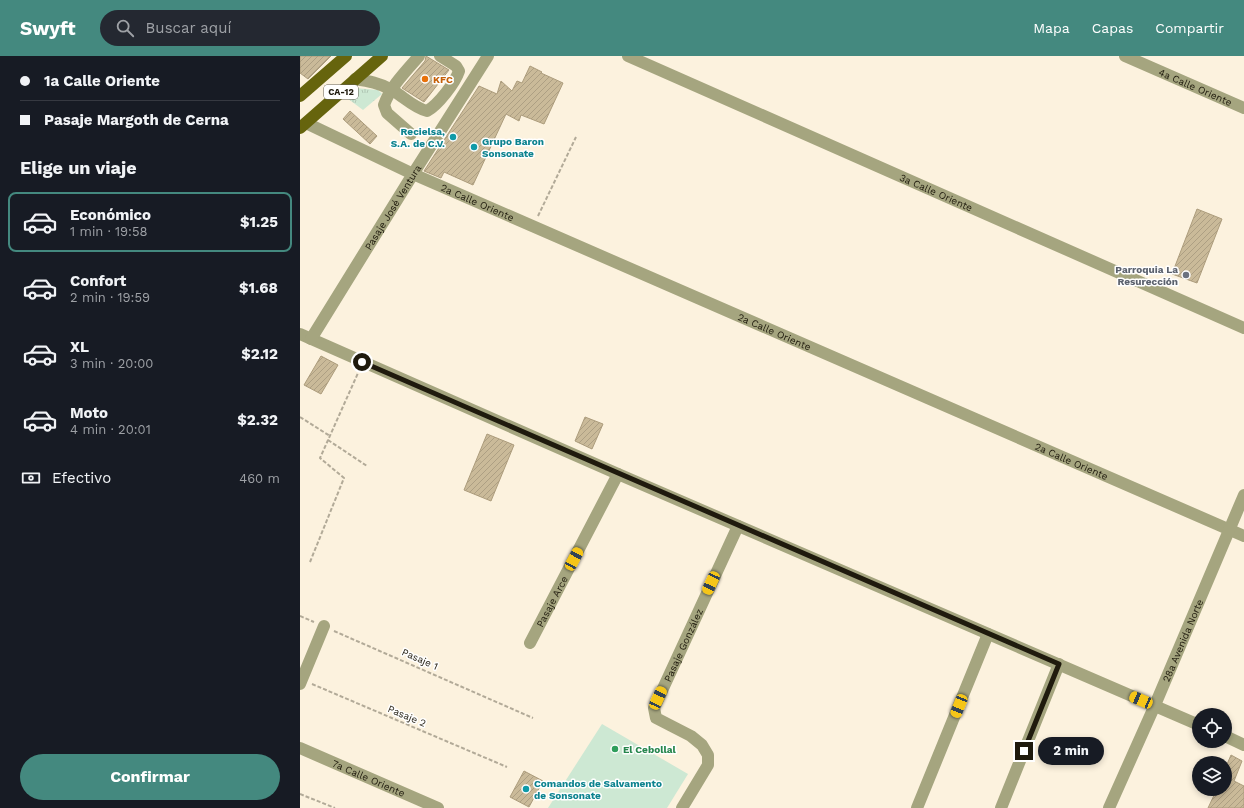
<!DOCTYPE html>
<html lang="es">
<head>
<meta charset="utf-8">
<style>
	:root { --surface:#171b24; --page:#242831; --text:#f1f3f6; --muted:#9ea1a6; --line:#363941; --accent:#44897f }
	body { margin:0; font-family:"Work Sans",sans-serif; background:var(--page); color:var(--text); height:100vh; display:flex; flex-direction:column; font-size:15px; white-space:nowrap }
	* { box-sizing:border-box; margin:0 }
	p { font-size:13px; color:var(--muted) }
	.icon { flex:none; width:22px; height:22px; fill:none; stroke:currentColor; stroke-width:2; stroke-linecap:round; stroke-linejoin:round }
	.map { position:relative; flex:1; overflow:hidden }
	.panel { display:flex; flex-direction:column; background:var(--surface); width:300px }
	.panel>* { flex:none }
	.hud { display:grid; align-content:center; height:88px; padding:0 20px; background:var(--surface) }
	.controls { position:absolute; left:892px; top:652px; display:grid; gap:8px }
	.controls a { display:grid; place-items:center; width:40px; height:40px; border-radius:50%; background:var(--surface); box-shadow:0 2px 6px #0003; font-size:20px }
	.end { position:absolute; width:18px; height:18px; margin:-9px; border:5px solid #1f1a0d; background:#fff; box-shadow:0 0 0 2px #fff }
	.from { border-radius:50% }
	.bubble { position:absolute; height:28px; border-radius:14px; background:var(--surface); box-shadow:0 2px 6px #0003; font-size:13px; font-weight:700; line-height:28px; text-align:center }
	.car { position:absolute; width:12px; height:24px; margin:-12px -6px; border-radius:5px; box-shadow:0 0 3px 1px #0007; background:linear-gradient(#f5c518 24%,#345 0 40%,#f5c518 0 76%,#345 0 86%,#f5c518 0) }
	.hud b { display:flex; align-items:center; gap:14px; height:38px; font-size:15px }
	.hud b+b { border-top:1px solid var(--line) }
	.hud i { width:10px; height:10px; background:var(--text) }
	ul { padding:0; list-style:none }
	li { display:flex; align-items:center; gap:12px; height:60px; margin:0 8px 6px; padding:0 12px; border:2px solid transparent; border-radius:8px }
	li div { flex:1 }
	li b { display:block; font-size:15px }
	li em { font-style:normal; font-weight:700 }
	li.current { border-color:var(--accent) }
	li>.icon { width:36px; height:36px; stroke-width:1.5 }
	h2 { padding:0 20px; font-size:18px; line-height:48px }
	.pay { display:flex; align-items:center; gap:10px; height:44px; padding:0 20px; font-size:15px }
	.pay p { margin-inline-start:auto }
	.cta { display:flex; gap:8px; margin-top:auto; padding:8px 20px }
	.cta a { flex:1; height:46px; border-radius:24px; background:var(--accent); color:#fff; font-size:16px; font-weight:700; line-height:46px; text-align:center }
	header { display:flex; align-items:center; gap:24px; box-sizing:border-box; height:56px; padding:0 20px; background:var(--accent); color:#fff }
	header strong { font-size:19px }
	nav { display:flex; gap:22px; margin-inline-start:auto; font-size:14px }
	.search { width:280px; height:36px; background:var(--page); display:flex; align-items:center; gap:10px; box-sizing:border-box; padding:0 14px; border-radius:22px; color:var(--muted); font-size:15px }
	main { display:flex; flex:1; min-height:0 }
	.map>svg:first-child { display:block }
</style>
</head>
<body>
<header>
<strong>Swyft</strong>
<div class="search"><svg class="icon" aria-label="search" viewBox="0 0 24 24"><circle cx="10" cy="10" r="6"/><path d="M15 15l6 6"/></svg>Buscar aquí</div>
<nav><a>Mapa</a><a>Capas</a><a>Compartir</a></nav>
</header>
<main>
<section class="panel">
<div class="hud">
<b><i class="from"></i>1a Calle Oriente</b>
<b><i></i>Pasaje Margoth de Cerna</b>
</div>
<h2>Elige un viaje</h2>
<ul>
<li class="current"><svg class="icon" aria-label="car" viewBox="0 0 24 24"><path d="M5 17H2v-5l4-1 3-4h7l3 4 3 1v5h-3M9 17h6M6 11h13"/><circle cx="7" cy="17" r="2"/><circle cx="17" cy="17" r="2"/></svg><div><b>Económico</b><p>1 min · 19:58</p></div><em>$1.25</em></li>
<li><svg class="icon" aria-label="car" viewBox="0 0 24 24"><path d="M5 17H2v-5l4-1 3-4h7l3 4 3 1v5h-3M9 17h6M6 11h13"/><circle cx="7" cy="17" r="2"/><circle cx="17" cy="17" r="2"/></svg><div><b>Confort</b><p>2 min · 19:59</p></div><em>$1.68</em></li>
<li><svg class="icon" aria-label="car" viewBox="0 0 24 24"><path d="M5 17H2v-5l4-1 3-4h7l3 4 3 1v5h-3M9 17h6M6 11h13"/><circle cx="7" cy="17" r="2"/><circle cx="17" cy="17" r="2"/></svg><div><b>XL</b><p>3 min · 20:00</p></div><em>$2.12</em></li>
<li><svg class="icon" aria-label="car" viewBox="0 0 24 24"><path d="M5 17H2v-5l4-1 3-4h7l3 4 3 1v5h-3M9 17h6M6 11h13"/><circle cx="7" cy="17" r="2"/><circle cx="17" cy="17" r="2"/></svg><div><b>Moto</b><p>4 min · 20:01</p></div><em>$2.32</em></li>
</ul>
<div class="pay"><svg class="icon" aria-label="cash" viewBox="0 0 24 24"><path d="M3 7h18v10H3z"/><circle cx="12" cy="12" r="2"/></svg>Efectivo<p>460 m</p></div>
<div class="cta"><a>Confirmar</a></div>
</section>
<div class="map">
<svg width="944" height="752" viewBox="0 0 944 752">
	<defs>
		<pattern id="grass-tufts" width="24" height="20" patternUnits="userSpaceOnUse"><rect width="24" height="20" fill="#cde8d3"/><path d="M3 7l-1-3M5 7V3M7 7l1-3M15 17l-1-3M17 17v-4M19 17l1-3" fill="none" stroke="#b0c6b4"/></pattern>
		<pattern id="building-hatch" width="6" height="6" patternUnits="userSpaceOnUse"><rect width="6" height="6" fill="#caba99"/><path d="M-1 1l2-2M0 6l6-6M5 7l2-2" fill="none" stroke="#ad9f83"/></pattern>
	</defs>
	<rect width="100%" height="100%" fill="#fcf2de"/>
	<path fill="url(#grass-tufts)" d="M55,32l23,2 4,4 -19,16 -16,-12z"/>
	<path fill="#cde8d3" d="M302,668l86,50 -21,34h-119z"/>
	<path fill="url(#building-hatch)" stroke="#ac9c7c" d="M0,0h31l-23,23 -8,-6z
		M126,0l23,14 -25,32 -22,-14 23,-27z
		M230,10l12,6 -1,1 22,10 -19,41 -23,-9 -2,6 -13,-7 -33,71 -29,-13 -3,6 -17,-7 55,-85 18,8 4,-13 11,10 5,-10 5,2z
		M50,55l27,25 -7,8 -27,-25z
		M897,153l25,10 -25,64 -25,-9z
		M21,300l17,9 -17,29 -17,-9z
		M285,361l18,7 -11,25 -17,-8z
		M187,378l27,11 -23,56 -27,-11z
		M931,699l11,6 -8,20 10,5v22h-36l9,-19h8v-20z
		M224,715l19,10 -14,26 -19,-10z"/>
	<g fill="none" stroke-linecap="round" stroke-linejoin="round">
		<path stroke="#b2aa98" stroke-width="2" stroke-dasharray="4 2" stroke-linecap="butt" d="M238,160l38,-79
			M0,361l30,19
			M28,384l39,26
			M10,506l34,-84 -24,-20 38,-85
			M0,560l14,6
			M34,575l199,87
			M12,628l195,83
			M0,738l35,14"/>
		<g stroke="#a5a57f" stroke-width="12">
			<path id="s1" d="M328,0l616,272"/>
			<path id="s2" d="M825,0l119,52"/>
			<path d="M55,23c13,2 25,4 37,11 12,7 22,18 35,21 11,-6 28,-28 32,-40l-3,-5 -16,-10"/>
			<path id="s3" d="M6,67l107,51 831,362"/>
			<path d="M111,78l-24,-21 -3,-8c6,-18 22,-34 35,-49"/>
			<path d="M0,278l318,140 581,251"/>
			<path id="s4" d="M11,283l102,-165 75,-118"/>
			<path id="s5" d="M230,587l88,-169"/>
			<path d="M0,628l24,-58"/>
			<path d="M925,680l19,9"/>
			<path id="s6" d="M0,692l138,60"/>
			<path id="s7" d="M382,752l26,-43v-10l-6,-10 -11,-9 -35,-18 -2,-10 84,-182"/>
			<path d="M617,752l71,-174"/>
			<path d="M701,752l58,-144"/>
			<path id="s8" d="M809,752l46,-103 89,-210"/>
		</g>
		<path stroke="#66640d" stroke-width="12" d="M0,40l46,-40
			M0,72l82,-72"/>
	</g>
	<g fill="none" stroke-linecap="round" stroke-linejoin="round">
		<path stroke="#1f1a0d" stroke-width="5" d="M62,306l697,302 -35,87"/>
	</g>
	<circle fill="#e8710a" stroke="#fff" stroke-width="1.5" cx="125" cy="23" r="4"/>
	<g fill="#0f9aa8" stroke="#fff" stroke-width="1.5">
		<circle cx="153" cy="81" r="4"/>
		<circle cx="174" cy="91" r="4"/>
		<circle cx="226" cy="733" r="4"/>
	</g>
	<circle fill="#6b7280" stroke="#fff" stroke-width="1.5" cx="886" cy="219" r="4"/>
	<circle fill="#2e9e5b" stroke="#fff" stroke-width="1.5" cx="315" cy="693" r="4"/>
	<g text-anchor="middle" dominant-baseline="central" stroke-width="3" stroke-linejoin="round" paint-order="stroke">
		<rect fill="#fff" stroke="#625f56" stroke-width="1" x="24" y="29" width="34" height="14" rx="3"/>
		<g font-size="9" font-weight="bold" fill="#1f1a0d">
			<text x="41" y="36">CA-12</text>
		</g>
		<g font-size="10" font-weight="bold" fill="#c56008" stroke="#fff" text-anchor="start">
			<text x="133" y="23">KFC</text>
		</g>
		<g font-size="10" fill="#1f1a0d" stroke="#fff">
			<text stroke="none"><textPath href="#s2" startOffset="77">4a Calle Oriente</textPath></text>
			<text stroke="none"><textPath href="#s1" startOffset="337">3a Calle Oriente</textPath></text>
			<text stroke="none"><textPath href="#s3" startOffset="189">2a Calle Oriente</textPath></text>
			<text stroke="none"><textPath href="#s4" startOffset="155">Pasaje José Ventura</textPath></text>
			<text stroke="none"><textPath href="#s3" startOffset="513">2a Calle Oriente</textPath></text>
			<text stroke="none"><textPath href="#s3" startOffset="837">2a Calle Oriente</textPath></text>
			<text stroke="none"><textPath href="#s5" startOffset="47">Pasaje Arce</textPath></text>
			<text stroke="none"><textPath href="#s8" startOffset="183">28a Avenida Norte</textPath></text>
			<text stroke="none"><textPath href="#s7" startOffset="205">Pasaje González</textPath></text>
			<text transform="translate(120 603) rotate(24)">Pasaje 1</text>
			<text transform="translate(107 660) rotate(23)">Pasaje 2</text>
			<text stroke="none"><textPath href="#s6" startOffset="75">7a Calle Oriente</textPath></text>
		</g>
		<g font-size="10" font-weight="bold" fill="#0d838f" stroke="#fff" text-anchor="start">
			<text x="145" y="75" text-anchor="end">Recielsa,<tspan x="145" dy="12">S.A. de C.V.</tspan></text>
			<text x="182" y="85">Grupo Baron<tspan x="182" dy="12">Sonsonate</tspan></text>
			<text x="234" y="727">Comandos de Salvamento<tspan x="234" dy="12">de Sonsonate</tspan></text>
		</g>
		<g font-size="10" font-weight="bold" fill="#5b616d" stroke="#fff" text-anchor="end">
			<text x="878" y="213">Parroquia La<tspan x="878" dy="12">Resurección</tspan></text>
		</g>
		<g font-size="10" font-weight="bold" fill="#27864d" stroke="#fff" text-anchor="start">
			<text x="323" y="693">El Cebollal</text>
		</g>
	</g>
</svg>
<div class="controls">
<a><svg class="icon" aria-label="locate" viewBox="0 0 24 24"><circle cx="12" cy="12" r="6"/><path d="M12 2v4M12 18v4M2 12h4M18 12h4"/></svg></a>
<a><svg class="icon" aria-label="layers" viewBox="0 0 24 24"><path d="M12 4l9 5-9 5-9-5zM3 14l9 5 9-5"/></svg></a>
</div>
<i class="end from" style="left:62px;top:306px"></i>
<i class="end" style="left:724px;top:695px"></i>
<div class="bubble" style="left:738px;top:681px;width:66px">2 min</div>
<i class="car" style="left:274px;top:503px;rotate:28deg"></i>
<i class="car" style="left:411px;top:527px;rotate:205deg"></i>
<i class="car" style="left:358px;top:642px;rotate:25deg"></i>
<i class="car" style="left:841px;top:644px;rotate:293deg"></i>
<i class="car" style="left:659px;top:650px;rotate:202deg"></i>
</div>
</main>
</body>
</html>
